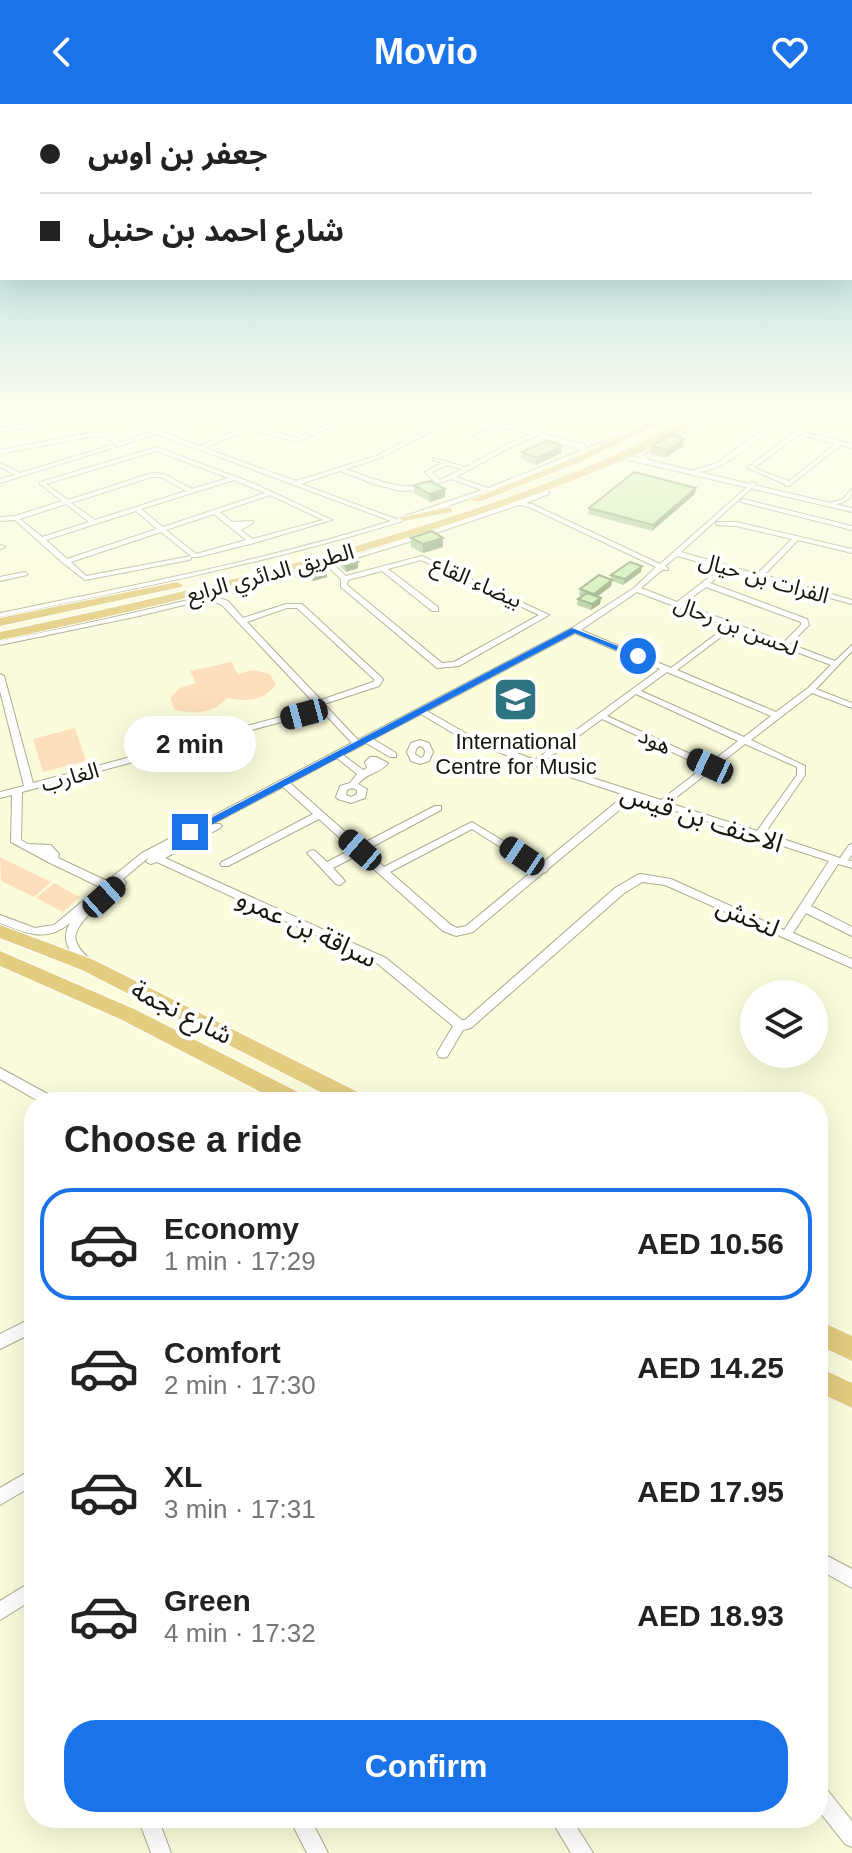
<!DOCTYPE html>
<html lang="en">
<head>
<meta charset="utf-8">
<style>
	:root { --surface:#fff; --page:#f6f6f6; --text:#222; --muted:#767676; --line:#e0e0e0; --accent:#1a73e8 }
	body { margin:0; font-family:Helvetica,"Noto Sans Arabic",sans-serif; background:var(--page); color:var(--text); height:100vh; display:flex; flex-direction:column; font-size:30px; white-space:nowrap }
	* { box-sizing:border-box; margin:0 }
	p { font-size:26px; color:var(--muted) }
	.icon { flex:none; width:44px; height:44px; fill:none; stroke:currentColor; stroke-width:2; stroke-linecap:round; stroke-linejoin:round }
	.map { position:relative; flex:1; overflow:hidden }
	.drawer { position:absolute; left:24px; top:988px; width:804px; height:736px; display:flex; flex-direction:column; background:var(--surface); border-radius:32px; box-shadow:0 8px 32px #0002 }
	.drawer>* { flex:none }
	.top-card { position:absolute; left:0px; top:0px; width:852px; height:176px; box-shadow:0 8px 32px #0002; display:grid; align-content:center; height:176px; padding:0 40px; background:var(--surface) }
	.buttons { position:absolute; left:740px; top:876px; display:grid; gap:16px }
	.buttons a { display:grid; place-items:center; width:88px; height:88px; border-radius:50%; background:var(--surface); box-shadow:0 8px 32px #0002; font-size:40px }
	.end { position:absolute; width:36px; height:36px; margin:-18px; border:10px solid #1a73e8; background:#fff; box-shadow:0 0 0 4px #fff }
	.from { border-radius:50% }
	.bubble { position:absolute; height:56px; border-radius:28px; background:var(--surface); box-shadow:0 8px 32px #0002; font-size:26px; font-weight:700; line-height:56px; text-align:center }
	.car { position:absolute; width:24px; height:48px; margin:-24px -12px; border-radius:10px; box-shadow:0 0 6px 2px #0007; background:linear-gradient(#222 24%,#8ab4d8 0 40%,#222 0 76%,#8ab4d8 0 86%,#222 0) }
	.top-card b { display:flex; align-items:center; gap:28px; height:76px; font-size:30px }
	.top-card b+b { border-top:2px solid var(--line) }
	.top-card i { width:20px; height:20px; background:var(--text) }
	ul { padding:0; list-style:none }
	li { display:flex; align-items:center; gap:24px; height:112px; margin:0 16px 12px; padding:0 24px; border:4px solid transparent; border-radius:32px }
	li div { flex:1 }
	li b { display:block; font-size:30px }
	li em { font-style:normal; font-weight:700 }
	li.on { border-color:var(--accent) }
	li>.icon { width:72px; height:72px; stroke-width:1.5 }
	h2 { padding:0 40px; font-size:36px; line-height:96px }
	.action { display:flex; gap:16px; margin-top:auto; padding:16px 40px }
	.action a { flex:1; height:92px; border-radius:32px; background:var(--accent); color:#fff; font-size:32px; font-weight:700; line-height:92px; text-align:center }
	header { display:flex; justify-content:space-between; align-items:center; height:104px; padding:0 40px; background:var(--accent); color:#fff; font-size:36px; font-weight:700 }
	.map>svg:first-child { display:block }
</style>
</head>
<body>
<header><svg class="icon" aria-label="back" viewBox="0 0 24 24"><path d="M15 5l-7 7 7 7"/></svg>Movio<svg class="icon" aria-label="heart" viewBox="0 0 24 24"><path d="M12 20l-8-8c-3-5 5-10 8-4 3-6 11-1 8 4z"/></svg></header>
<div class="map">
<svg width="852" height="1749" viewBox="0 0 852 1749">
	<rect width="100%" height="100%" fill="#fafcdc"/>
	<path fill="#fedebb" d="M231,558l7,12 15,-4 17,4 6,11c-13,16 -29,17 -49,13 -15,16 -31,16 -52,12l-5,-12 10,-10 16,-5 -6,-12z
		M75,624l11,33 -43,11 -10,-33z
		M0,753l51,25 -17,15 -33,-16z
		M54,779l26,14 -17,15 -27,-14z"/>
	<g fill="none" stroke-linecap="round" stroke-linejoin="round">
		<defs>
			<path id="minor" d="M0,306h13l-13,4z
				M104,306h12l13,10 28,10 50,-20h8l-53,22 38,14 84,-36h8l-37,17 42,11 64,-28h8l-72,32 -47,-13 -45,19 91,33 80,-25 85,-44h4v2l-85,44 -34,11c32,11 54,24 89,13l-10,-10 17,-9 -9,-3v-2l33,9 39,-22 34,-14 2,3 -32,14 -53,29 32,11 132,-53 5,1c-14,8 -30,14 -45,20 -28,11 -56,22 -85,33 -160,61 -328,93 -495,128v-4c131,-27 263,-52 391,-92l-234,-87 -157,49v-4l15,-4 -15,-8v-4l20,10 96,-29 -11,-7 -11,-1 -94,18v-4l94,-18 14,2 13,8 31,-10 -27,-10 -14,-10 -111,20v-4zM447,361l15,4 -22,11 -8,-8zM340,367l37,14 24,6 16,-1 34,-11 31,11 -86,29 -95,-35z
				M526,306c12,0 23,7 34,6 8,0 16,-6 26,-6l-26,10z
				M668,306h7l-25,14 -5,-1z
				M717,306h7l-79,43 -2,2 5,4 -1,1h-4l-6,-5 4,-4z
				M790,306h7l-22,15 77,19v4l-11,-3 -52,41h-4v-2l-38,-16 46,-35 -21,-6c-20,16 -54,50 -80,44l25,-8 50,-37v-2h3zM799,330l37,10 -47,37 -35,-13z
				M832,306l20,2v4l-19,-5z
				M503,318l2,3 -28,13 -5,-1z
				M157,343l98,37 77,36 -78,23 -56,14h-7v2l-2,1 -104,20 -22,-17 -48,-43 -15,1v-4l15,-1 47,-15 -22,-17v-2zM157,347l71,27 -36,11 -28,-15 -12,-1 -84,27 -22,-16zM152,373h9l25,14 -91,29 -24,-17zM234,376l31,13 -102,34 -22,-18zM270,391l53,25 -71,19 -11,-9 12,-7v-2l-21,1 -12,-10zM66,400l23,18 -47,15 -22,-18zM136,407l21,18 -90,30 -21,-19zM214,410l32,26 -50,14 -30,-24zM161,428l30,24 -105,20 -15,-14z
				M753,378l3,2 -1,1 -74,67 76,22 35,-35 -56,-13 -20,-1v-2l2,-1h18l116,27v4l-54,-13 -34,35 88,25v4l-125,-34 -17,13 97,36 2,6 -19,19 45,17 17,-16v6l-36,38 36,14v5l-40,-15 -61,47 54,26v9l-40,58 75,25 9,-13 3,-1v11l-4,5 4,1v7l-14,-4 -27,42 41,21v9l-46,-23 -13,20 59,26v9l-187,-83 -23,-3 -19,12 -152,134 -8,2 -16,27 -4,1 -4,-1 -2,-4 16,-27 -75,-62 -221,-102 -6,2 -3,-1 -2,-2 3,-4 -26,22 3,3 -1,3c-13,10 -55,39 -49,56 2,8 11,15 16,21l1,3 -1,3h-8c-12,-15 -25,-26 -14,-45 -24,20 -44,10 -70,0v-8l35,13 19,-3 46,-38 -50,-24 -39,-21 1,-47 -12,3v-6l24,-6 -24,-95v-17l4,2 29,107 285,-76 -96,-102 -14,-6 -69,17 -139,29v-4c116,-23 231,-49 344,-83 68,-20 135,-45 203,-67l2,1v2l-23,9 6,1 128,60zM519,401l10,2 127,60 -22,21 -62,40 -214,112 -34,-36 55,-18 4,-6 -1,-2 -80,-74h-16l-43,14 -15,-17 -12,-4 112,-30 13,12v8l96,81 22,-2 90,-51 -127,-59 -76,20 -12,-11 81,-25zM677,452l44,12 -44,34 -36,-14 21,-18h6v-2l-3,-2zM421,456l118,55 -85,47 -12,1 -95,-78 1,-5 34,-9 50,40h6v-4l-50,-38zM706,483l95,35v3l-17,17 -101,-38zM637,488l90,34 -56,42 -90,-38zM287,504h10l78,72 -2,2 -52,18 -74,-78zM733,524l98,37 -23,23 -32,24 -99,-42zM575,529l85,36 -125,91 -68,-26 -40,-23zM667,568l104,44 -27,21 -103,-46zM636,590l102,47 -28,22 -103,-47zM322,607l30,32 -210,110 -35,28 -49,-23 1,-4 -8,-9 -23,-1 -7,-4 1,-48zM421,610l40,24 72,27 92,30 -84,69 -69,-42 -88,45 -18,-17 75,-40v-4h-6l-75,39 -70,-62 47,-25 20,16 -7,9 -10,3 -4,11 2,2 13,4 14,-5 2,-9 -9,-5c10,-12 23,-11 30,-21l-12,-6h-6l-5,5 2,6 -4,2 -20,-15 23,-12 24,14h6v-4l-23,-14zM602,615l102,48 -43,33 -118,-38zM745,640l52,23v8l-40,56 -88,-28zM283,683l30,27 -91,48 -2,2 2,2h6l91,-47 33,30 -25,13 -12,-11 -3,-1 -5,3 29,31 4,1 5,-4 -12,-13 25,-13 85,76 13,5 17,-4 70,-59 3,-1 2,-3 86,-71 22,7 1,2h6l166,54 -45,69 -113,-51 -30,-5 -4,1 -22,13 -150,132h-3l-76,-62 -221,-100 55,-30 2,-2 -2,-2h-6l-59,30zM352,684l5,2v4l-6,3 -5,-2 1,-5zM472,725l63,40 -69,57 -9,2 -6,-3 -61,-53z
				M852,385c0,12 -9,13 -19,16l-3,-2 13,-4z
				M743,395l109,27v4l-111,-28v-2z
				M0,441l4,1 1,1 -5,2z
				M25,468l3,2 -1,1 -27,6v-4z
				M420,636l9,3 4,9 -4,9 -9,3 -9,-3 -4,-9 4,-9zM419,642l4,1 2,4 -1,5 -3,2 -6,-4 1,-5z
				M0,964l55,30 2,4h-17l-40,-23z
				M34,1213v15l-34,17v-15z
				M34,1364v17l-34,20v-17z
				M818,1447l34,18v19l-34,-19z
				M34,1476v19l-34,21v-19z
				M818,1680l7,3 27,34v26l-7,-3 -27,-34z
				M138,1714h20l13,35h-20z
				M289,1714h21l18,35h-21z
				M550,1714h21l22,35h-22z"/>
			<path id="tertiary" d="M441,306h11l131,34 5,5 -2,9 -7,2 1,-10 -3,-2z
				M623,350l229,54v4l-232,-54z"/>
			<path id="primary" d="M674,306h11l-100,50 -106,42 -9,-2 109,-44z
				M703,306h10c-41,33 -113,60 -163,79 -178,67 -364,111 -550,151v-8c148,-31 296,-65 441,-112 90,-29 179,-62 262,-110z
				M448,403l4,1v4l-48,9 -5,-3z
				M177,478l6,3 -2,2 -181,39v-8z
				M0,821l94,35 272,136 3,6h-29l-258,-132 -82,-32z
				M0,847l134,58 172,87 3,6h-29l-160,-83 -120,-53z
				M818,1216l34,16v25l-34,-16z
				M818,1263l34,16v25l-34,-16z"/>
		</defs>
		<use href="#minor" stroke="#aaac8e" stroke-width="2"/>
		<use href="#tertiary" stroke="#aaac8e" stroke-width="2"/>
		<use href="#primary" stroke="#fff" stroke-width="2"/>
		<use href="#minor" fill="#fff" fill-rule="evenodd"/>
		<use href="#tertiary" fill="#fff" fill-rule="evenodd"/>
		<use href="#primary" fill="#e3cd80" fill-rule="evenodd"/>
	</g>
	<path fill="#b0cd99" d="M684,335l-2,8 -17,11 -15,-4 2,-8z
		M562,342l-1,7 -25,12 -15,-6 1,-7z
		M414,381l31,12 -15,5 -16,-9z
		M695,390l-43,37 -64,-17 1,-6z
		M411,434l32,9 -20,6 -12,-6z
		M340,456l18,2v6l-12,4 -6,-6z
		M642,462l-1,6 -18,13 -11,-4 -1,5 -14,11 4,1 -1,6 -9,6 -14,-5 1,-6 4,-3 -3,-1 1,-6 30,-10 1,-4z
		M307,466l19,1 1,6 -14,4 -6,-5z"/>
	<path fill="#90a77d" d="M684,335l-2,8 -17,11 2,-8z
		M562,342l-1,7 -25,12v-7z
		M696,384l-1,6 -43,37 1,-6z
		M445,385v8l-15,5v-8z
		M443,434v9l-20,6v-9z
		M358,458v6l-12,4v-6z
		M642,462l-1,6 -18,13 2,-6z
		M326,467l1,6 -14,4 -1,-6z
		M612,476l-1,6 -18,14 1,-6z
		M601,494l-1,6 -9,6 1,-6z"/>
	<path fill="#cdeeb2" stroke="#90a77d" stroke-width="2" d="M671,331l13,4 -17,11 -15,-4z
		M546,337l16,5 -26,12 -14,-6z
		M634,368l62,16 -43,37 -64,-17z
		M430,377l15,8 -15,5 -16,-9z
		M432,427l11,7 -20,6 -12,-6z
		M351,453l7,5 -12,4 -6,-6z
		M630,458l12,4 -17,13 -14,-4z
		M321,462l5,5 -14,4 -5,-5z
		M599,471l13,5 -18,14 -14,-5z
		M587,489l14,5 -9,6 -14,-5z"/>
	<linearGradient id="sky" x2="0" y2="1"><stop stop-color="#92cad8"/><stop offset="0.56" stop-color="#fdfeef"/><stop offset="1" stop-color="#fdfeef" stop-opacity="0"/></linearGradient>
	<rect width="852" height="551" fill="url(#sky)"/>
	<path fill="#1a73e8" d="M572,524l71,28 -8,2 -60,-25 -381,201 -10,-2z"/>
	<defs>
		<symbol id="school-square" viewBox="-11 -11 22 22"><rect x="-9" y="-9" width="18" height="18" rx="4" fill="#2d7380" stroke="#fff"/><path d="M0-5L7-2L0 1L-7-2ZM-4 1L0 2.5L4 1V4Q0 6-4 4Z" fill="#fff"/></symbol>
	</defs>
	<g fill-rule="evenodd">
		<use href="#school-square" x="490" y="570" width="51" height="51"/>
	</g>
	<g text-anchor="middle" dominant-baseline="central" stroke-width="8" stroke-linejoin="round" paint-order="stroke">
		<g font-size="22" fill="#16160b" stroke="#fff">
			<text transform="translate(270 469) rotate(-15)">الطريق الدائري الرابع</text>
			<text transform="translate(764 474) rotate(16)">الفرات بن حيال</text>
			<text transform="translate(477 478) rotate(24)">بيضاء القاع</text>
			<text transform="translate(736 522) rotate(21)">لحسن بن رحال</text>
			<text transform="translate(655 637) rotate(25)">هود</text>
			<text transform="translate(70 673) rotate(-15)">الغارب</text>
		</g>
		<g font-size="22" fill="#16160b" stroke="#fff">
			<text x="516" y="637">International<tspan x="516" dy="25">Centre for Music</tspan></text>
		</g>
		<g font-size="26" fill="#16160b" stroke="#fff">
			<text transform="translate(702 714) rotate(18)">الاحنف بن قيس</text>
			<text transform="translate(748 813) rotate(23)">لنخش</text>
			<text transform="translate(307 824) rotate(25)">سراقة بن عمرو</text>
			<text transform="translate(182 908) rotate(27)">شارع نجمة</text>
		</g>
	</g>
</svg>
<div class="buttons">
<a><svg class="icon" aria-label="layers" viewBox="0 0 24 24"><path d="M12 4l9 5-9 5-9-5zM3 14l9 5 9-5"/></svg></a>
</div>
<i class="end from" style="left:638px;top:552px"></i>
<i class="end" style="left:190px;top:728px"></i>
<div class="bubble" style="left:124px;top:612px;width:132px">2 min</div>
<i class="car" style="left:304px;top:610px;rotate:255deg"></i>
<i class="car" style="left:710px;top:662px;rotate:295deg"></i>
<i class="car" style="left:360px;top:746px;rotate:311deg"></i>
<i class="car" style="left:522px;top:752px;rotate:304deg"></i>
<i class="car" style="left:104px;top:793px;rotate:48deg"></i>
<div class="top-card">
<b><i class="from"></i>جعفر بن اوس</b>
<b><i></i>شارع احمد بن حنبل</b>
</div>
<section class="drawer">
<h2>Choose a ride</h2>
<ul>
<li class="on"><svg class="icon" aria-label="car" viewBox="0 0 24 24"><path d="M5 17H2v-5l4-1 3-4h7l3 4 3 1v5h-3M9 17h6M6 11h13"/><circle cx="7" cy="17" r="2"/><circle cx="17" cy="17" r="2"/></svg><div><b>Economy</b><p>1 min · 17:29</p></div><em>AED 10.56</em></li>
<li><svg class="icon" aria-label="car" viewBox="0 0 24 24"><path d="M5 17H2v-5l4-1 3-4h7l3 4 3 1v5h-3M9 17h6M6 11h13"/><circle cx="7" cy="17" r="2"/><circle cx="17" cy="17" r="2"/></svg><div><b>Comfort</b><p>2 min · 17:30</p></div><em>AED 14.25</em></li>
<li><svg class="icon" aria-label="car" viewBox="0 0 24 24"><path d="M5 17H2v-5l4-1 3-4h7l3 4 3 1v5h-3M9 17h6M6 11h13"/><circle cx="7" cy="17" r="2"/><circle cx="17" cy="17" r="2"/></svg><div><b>XL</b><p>3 min · 17:31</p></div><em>AED 17.95</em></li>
<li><svg class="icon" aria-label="car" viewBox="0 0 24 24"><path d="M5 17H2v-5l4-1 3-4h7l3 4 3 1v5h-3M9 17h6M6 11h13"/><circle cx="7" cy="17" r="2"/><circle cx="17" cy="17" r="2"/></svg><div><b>Green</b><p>4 min · 17:32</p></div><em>AED 18.93</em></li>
</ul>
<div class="action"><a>Confirm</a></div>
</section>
</div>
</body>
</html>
